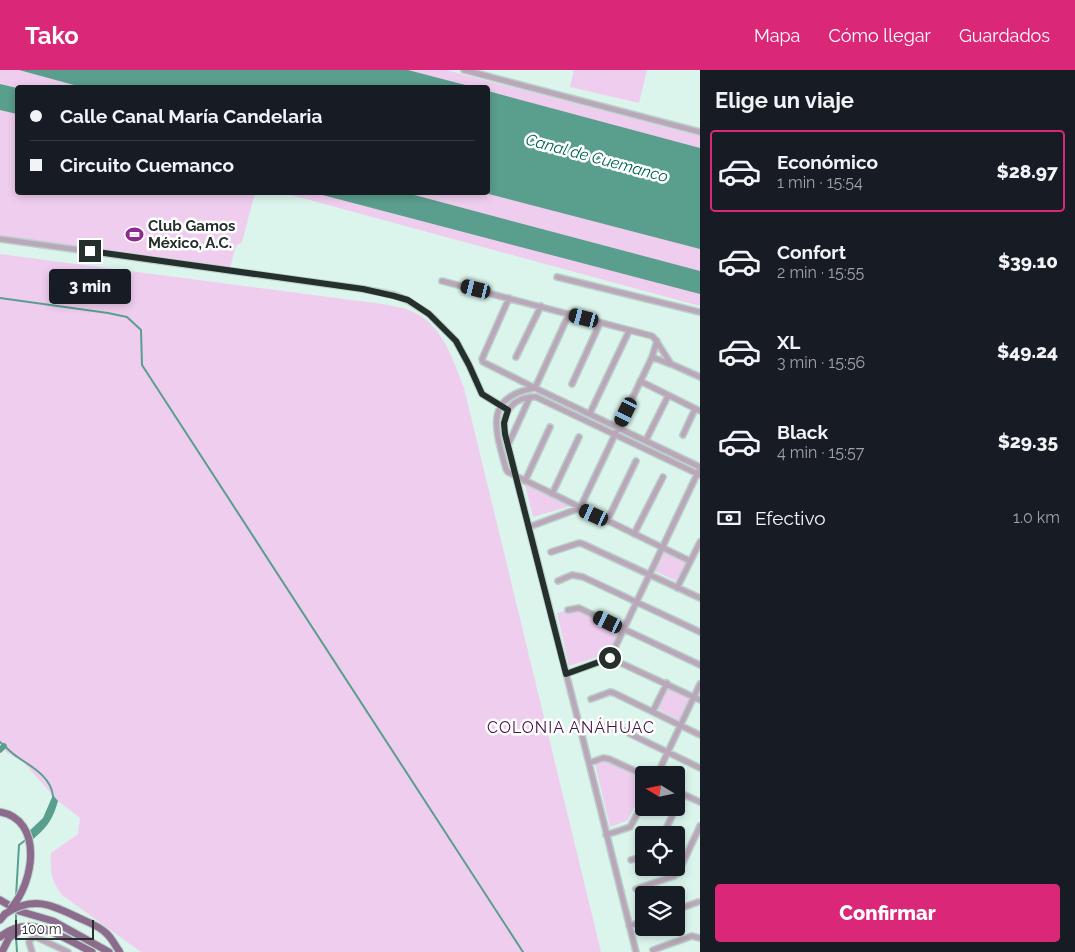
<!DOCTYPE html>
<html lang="es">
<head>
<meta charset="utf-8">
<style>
	:root { --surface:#171b24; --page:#242831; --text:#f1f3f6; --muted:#9ea1a6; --line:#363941; --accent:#db2777 }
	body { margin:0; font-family:Raleway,sans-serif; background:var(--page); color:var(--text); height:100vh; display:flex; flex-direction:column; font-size:19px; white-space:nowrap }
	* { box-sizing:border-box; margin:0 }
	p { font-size:16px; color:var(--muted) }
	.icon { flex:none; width:28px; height:28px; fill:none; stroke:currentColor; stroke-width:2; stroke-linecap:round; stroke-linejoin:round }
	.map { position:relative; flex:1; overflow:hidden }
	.drawer { display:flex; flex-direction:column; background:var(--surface); width:375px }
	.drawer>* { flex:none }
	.hud { position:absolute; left:15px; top:15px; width:475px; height:110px; border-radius:5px; box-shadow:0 2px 8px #0003; display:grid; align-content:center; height:110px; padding:0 15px; background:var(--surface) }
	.needle { width:32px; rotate:280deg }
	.fabs { position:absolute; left:635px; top:696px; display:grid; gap:10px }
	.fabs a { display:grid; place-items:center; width:50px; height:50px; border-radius:5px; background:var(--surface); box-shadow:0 2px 8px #0003; font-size:25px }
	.scale { position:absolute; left:15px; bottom:12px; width:79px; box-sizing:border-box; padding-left:5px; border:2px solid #252f2c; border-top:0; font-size:14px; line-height:18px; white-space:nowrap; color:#252f2c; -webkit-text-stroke:4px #fff; paint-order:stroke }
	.end { position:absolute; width:22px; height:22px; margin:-11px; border:6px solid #252f2c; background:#fff; box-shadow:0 0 0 2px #fff }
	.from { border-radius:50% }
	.bubble { position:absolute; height:35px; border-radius:5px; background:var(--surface); box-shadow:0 2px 8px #0003; font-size:16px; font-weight:800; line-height:35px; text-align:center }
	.car { position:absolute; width:15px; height:30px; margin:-15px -8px; border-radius:6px; box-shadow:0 0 4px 1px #0007; background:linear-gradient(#222 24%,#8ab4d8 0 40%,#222 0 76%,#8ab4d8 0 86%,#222 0) }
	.hud b { display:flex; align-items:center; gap:18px; height:48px; font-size:19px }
	.hud b+b { border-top:1px solid var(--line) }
	.hud i { width:12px; height:12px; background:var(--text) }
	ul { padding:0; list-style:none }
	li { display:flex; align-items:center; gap:15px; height:82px; margin:0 10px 8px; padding:0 5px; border:2px solid transparent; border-radius:5px }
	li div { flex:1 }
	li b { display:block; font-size:19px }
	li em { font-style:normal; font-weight:800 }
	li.current { border-color:var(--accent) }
	li>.icon { width:45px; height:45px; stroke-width:1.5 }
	h2 { padding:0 15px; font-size:22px; line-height:60px }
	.pay { display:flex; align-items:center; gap:12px; height:55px; padding:0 15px; font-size:19px }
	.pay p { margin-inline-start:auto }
	.action { display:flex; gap:10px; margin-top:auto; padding:10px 15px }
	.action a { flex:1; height:58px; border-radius:5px; background:var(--accent); color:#fff; font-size:20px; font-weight:800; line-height:58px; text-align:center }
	header { display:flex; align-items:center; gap:30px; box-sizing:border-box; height:70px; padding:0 25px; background:var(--accent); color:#fff }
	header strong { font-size:24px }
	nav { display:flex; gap:28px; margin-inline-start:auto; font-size:18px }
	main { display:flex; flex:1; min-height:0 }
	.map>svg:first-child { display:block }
</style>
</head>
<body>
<header>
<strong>Tako</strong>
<nav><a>Mapa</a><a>Cómo llegar</a><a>Guardados</a></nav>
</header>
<main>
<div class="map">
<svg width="700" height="882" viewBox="0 0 700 882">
	<rect width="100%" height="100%" fill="#dbf5ed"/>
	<path fill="#efcdee" d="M0,0h446l254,66v170l-416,-113 204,-1v-104h-470v104l237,1 -13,49 -6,4 -6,22 -230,-30z
		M574,0h73l-8,33 -69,-16z
		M0,184l382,50c9,2 19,3 27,6 34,13 43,48 55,78l137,564h-460l-79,-57c-11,-15 -12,-23 -11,-42l27,-19 2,-16 -22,-17 -34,-38 -24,-15z
		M523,407l54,27 -44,13z
		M665,482l21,11 -10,18 -21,-10z
		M576,537l45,23 -11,23 -41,13 -12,-53z
		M669,613l22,11 -12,26 -22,-11z
		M607,691l37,17v9l-16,33 -18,7 -15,-63z"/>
	<path fill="#5a9e8d" d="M19,0h389l65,17 -388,1z
		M0,14l17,4v26l-17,-4z
		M488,21l212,57v101l-215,-56 3,-1z
		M315,123h92l293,78v23z
		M53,725l5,6c-6,21 -12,27 -28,41l-4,-8 17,-16z"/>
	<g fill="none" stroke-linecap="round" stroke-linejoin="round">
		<path stroke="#5a9e8d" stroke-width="2" d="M0,228l108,15 19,4 14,13 1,35 381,587
			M0,672c6,5 12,12 19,16 13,9 32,19 34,38
			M16,827l3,-52 8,-6
			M16,842v15
			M16,867l1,15"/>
		<path stroke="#5a9e8d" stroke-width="5.5" d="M0,680l4,-4"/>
		<defs>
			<path id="minor" d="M464,0l236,62
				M0,169l363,50 31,6 13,5 22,14 27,27 13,24 13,29 26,16
				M557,207l143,35
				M442,211l210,55 3,3 16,25 29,13
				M509,228l-27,61 1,3 52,26 34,-74
				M516,287l25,-51
				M652,287l18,7
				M640,311l60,30
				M572,314l28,-61
				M590,343l39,-82
				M683,365l12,-26
				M646,370l22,-44
				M508,375l22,-48
				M525,411l25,-54
				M552,424l27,-57
				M607,451l29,-60
				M529,457l51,-19 72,-151 5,-16
				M634,464l29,-57
				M551,482l28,-9 4,1 117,54
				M690,491l-182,-89 -2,-3c-10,-38 -24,-72 29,-81l165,79
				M558,511l14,-6 11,2 117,55
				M677,518l23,-46
				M568,540l11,-2 121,57
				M610,588l90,-190
				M566,604l44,-16 90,42
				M591,629l19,-7 4,1 86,42
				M653,641l14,-28
				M597,658l17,-2 86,42
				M589,693l14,-5 6,1 35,16
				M657,705l43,-91
				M676,721l24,11
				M676,736l6,-12
				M606,765l24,-8 14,-25
				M663,765l13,-27
				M631,790l13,-4
				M636,819l38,-13 4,-3 22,-47
				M676,840l22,-8
				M629,856l15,-5
				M653,880l39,-14 8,2
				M32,882l-3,-10 4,-5h3l32,15
				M636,882l-47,-189 -84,-329c-4,-21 8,-38 31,-37l164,78"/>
			<path id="major" d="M0,830l19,11 34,10 56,31
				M0,850l5,-6
				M0,867c30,-25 63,1 92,15
				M2,882l7,-14 11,-8"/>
		</defs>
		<use href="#minor" stroke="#bad1ca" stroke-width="8"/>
		<use href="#major" stroke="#bad1ca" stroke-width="9"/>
		<use href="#minor" stroke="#baa7b9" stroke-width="5"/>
		<use href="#major" stroke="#8c6b8c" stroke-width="7"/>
		<defs>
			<path id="major-bridge" d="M0,742c44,8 34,71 11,96
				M5,844c28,-19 47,-9 74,4 9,4 20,8 27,15 6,5 9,13 14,19"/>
		</defs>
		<use href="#major-bridge" stroke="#bad1ca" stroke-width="9" stroke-linecap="butt"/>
		<use href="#major-bridge" stroke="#8c6b8c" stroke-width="7"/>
	</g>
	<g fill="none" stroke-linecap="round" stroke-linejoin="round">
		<path stroke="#252f2c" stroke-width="6" d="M90,181l273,38 31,7 14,4 21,14 27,27 13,24 13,29 26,16 -4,13 1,11 61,240 44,-16"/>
	</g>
	<defs>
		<symbol id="stadium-bare" viewBox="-9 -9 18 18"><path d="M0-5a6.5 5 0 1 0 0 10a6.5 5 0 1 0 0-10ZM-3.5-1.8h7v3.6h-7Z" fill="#8e2990" stroke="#fff" stroke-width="2.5" paint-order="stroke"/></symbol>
	</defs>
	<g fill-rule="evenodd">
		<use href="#stadium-bare" x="122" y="152" width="25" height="25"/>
	</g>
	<g text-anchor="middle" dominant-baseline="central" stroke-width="5" stroke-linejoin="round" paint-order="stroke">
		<g font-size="15" font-weight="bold" fill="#252f2c" stroke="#fff" text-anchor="start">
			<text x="148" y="156">Club Gamos<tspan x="148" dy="17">México, A.C.</tspan></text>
		</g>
		<g font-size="16" font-style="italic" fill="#026553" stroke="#fff">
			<text transform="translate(597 88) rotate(15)">Canal de Cuemanco</text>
		</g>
		<g font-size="16" letter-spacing="1" fill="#441444" stroke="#fff">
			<text x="571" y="657">COLONIA ANÁHUAC</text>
		</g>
	</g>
</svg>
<div class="fabs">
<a><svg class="needle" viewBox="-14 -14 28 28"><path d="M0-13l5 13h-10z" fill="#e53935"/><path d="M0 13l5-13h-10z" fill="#9ea1a6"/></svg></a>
<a><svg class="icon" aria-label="locate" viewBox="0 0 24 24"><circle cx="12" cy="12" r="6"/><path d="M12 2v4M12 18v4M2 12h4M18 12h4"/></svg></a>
<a><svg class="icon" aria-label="layers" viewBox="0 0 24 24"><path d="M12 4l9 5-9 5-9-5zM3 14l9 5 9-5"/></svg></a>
</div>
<div class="scale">100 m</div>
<i class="end from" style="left:610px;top:588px"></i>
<i class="end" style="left:90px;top:181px"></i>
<div class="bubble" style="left:49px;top:199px;width:82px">3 min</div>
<i class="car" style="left:476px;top:219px;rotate:284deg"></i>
<i class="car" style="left:584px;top:248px;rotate:285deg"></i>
<i class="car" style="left:626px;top:342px;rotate:206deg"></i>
<i class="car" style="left:594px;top:445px;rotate:295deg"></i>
<i class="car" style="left:608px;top:552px;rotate:296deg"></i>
<div class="hud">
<b><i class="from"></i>Calle Canal María Candelaria</b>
<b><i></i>Circuito Cuemanco</b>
</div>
</div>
<section class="drawer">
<h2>Elige un viaje</h2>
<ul>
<li class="current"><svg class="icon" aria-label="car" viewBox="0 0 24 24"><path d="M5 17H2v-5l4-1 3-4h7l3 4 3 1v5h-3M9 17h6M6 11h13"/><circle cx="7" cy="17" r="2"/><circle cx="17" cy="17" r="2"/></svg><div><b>Económico</b><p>1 min · 15:54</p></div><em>$28.97</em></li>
<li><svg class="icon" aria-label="car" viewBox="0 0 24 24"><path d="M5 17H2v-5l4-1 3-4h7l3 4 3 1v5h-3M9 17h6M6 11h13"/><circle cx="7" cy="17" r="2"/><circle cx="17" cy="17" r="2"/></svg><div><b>Confort</b><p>2 min · 15:55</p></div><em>$39.10</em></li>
<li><svg class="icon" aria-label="car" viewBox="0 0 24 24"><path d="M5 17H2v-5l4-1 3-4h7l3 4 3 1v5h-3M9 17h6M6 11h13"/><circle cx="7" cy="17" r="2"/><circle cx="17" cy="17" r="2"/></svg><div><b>XL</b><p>3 min · 15:56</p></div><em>$49.24</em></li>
<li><svg class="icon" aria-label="car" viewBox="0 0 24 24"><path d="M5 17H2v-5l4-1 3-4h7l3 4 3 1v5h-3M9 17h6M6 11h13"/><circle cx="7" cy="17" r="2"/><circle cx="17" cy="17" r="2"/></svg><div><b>Black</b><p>4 min · 15:57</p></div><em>$29.35</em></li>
</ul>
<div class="pay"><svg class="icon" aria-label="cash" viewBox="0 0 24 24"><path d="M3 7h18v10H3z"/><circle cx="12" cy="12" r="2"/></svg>Efectivo<p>1.0 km</p></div>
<div class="action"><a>Confirmar</a></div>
</section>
</main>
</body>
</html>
